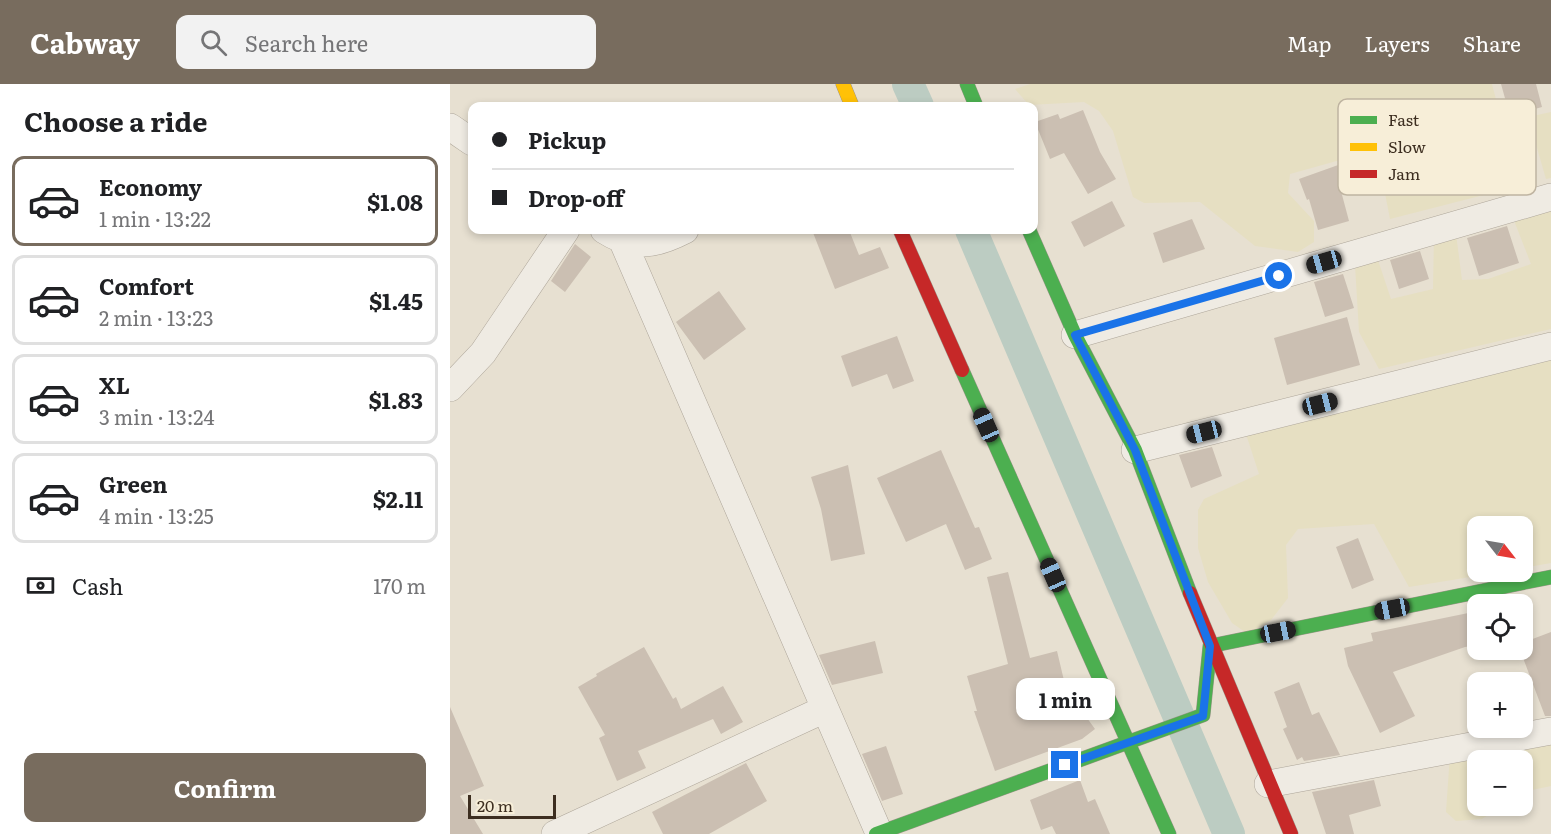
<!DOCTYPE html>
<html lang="en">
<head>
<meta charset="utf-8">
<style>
	:root { --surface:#fff; --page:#f2f2f2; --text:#202124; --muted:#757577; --line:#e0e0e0; --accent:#786c5e }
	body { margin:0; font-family:Literata,serif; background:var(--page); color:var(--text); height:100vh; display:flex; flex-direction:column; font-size:22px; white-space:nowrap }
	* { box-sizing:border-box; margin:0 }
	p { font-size:20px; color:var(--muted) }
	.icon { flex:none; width:33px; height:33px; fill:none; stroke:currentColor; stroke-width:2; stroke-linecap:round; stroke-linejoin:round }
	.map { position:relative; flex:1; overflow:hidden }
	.drawer { display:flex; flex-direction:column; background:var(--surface); width:450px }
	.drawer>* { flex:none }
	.top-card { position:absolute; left:18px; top:18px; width:570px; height:132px; border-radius:12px; box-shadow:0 3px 9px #0003; display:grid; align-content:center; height:132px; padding:0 24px; background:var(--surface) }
	.needle { width:39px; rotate:121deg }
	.controls { position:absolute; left:1017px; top:432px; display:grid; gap:12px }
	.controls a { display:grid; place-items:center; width:66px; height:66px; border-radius:12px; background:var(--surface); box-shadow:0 3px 9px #0003; font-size:30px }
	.scale { position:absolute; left:18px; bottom:15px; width:88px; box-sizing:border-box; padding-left:6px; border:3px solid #3d2e20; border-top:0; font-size:16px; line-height:21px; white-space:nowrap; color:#3d2e20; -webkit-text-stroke:4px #f7eed8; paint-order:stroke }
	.end { position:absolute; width:27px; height:27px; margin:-14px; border:8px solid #1a73e8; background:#fff; box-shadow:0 0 0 3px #fff }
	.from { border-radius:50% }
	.bubble { position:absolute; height:42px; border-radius:12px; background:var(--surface); box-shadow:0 3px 9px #0003; font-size:20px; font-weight:700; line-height:42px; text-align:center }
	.car { position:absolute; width:18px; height:36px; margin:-18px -9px; border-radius:8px; box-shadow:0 0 4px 2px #0007; background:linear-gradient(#222 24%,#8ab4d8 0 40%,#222 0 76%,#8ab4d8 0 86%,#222 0) }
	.top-card b { display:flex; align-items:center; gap:21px; height:57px; font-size:22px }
	.top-card b+b { border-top:2px solid var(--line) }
	.top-card i { width:15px; height:15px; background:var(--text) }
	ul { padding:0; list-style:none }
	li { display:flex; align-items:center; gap:18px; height:90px; margin:0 12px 9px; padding:0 12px; border:3px solid var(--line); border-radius:12px }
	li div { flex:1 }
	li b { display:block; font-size:22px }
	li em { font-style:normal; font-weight:700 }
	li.on { border-color:var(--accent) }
	li>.icon { width:54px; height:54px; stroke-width:1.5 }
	h2 { padding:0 24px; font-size:27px; line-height:72px }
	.pay { display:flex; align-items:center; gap:15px; height:66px; padding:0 24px; font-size:22px }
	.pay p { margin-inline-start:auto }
	.primary-button { display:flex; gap:12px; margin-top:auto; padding:12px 24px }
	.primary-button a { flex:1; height:69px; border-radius:12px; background:var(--accent); color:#fff; font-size:24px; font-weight:700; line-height:69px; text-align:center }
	header { display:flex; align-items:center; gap:36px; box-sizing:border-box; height:84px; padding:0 30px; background:var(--accent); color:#fff }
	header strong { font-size:28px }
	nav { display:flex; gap:33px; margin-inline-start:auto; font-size:21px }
	.search { width:420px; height:54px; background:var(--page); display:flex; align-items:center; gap:15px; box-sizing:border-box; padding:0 21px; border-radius:12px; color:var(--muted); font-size:22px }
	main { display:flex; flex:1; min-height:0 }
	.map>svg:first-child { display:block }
</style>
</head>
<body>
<header>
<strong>Cabway</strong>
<div class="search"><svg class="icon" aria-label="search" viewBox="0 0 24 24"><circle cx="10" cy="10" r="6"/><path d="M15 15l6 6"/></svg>Search here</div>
<nav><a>Map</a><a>Layers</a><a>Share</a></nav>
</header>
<main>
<section class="drawer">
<h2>Choose a ride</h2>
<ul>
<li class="on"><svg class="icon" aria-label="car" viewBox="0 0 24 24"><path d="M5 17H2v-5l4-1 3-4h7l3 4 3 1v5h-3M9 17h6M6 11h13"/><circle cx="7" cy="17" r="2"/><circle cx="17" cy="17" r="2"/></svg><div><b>Economy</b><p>1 min · 13:22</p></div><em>$1.08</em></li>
<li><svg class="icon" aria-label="car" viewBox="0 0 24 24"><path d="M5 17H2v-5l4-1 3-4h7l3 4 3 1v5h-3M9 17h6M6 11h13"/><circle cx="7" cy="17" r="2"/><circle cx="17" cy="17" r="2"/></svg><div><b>Comfort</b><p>2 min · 13:23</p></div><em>$1.45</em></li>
<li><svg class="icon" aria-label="car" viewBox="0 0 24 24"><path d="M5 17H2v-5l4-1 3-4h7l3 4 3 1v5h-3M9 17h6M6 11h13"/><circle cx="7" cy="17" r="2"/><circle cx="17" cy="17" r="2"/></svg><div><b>XL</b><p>3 min · 13:24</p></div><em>$1.83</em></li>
<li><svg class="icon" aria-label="car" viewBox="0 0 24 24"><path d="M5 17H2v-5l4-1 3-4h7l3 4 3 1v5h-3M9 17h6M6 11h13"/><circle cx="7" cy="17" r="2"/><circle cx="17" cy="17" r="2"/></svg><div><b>Green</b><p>4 min · 13:25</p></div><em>$2.11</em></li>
</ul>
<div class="pay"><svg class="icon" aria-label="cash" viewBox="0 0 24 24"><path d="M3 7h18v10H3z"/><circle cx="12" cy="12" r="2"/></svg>Cash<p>170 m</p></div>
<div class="primary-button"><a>Confirm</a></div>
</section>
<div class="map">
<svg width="1101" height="750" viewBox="0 0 1101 750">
	<rect width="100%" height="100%" fill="#e7e0d1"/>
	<path fill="#e6dfc2" d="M580,0h462l9,35 -17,6 27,63 -121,31 -9,-46 41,-16 -23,-51 -52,13 11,36 -68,19 -2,19 26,28v21l-16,10 -43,-6 -55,-44 -56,1 -11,-6 -20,-66 -14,-20 -15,-9 -55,3 -14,-16z
		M1101,28v66l-5,1 -18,-62z
		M1101,120v125l-172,40 -20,-37 -4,-67 22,-8 14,42 42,-10 1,-55 21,-8 7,54 26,-1 43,-15 -18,-46z
		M1101,267v212l-28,5 -1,-42h-44v46h23l-92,15 -35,-63 -76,5 -12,16 2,53 -17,22 -23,14 -16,-11 -24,-41 -10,-34v-38l6,-11 55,-25 -14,-43z
		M1101,656v46l-28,6 -1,-32h-44v46h24l-20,13 -26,2 -10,-9 4,-58z"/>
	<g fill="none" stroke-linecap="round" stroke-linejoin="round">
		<path stroke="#bcccc2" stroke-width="32" d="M458,0l10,22
			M521,146l258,604"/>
	</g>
	<path fill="#cbbfb2" d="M1051,0h35l6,23 -32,9z
		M633,26l17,42 16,27 -28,15 -24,-41 -14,6 -15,-37 23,-8 2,5z
		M905,75l9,23 -23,9 8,30 -31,9 -9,-31 -2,1 -8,-21z
		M662,117l13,25 -41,21 -13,-25z
		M742,135l13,30 -42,14 -10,-30z
		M1057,142l12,37 -40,13 -12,-38z
		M362,146h37l10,25 21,-8 9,21 -54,21z
		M125,160l16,13 -26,35 -14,-11z
		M970,167l9,28 -30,10 -9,-29z
		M893,190l11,34 -29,9 -11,-35z
		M269,207l27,38 -42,31 -28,-38z
		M897,233l13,48 -73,20 -13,-47z
		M447,252l17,45 -21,8 -6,-15 -35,13 -11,-31z
		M762,363l10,29 -31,12 -12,-33z
		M491,366l34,78 4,-1 13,32 -27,11 -19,-46 -40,18 -29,-64z
		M398,381l17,89 -34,7 -10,-52 -10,-32z
		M908,454l16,42 -22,9 -16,-42z
		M558,488l22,86 27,-7 9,38 29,40 -13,10 -87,32 -21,-60h3l-10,-35 41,-12 -21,-87z
		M1028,527v34l-13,2 -72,25 22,44 -35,17 -32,-67 -4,-18 29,-7 -2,-8z
		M1101,548v84h-6l-25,-66h2v-7z
		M425,557l8,32 -51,12 -13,-30z
		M194,563l29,52 3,-2 5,12 42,-23 20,36 -22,12 -8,-15 -75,32 8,17 -29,13 -18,-43 6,-3 -27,-48 19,-11 -1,-2z
		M849,598l13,33 7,-3 21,43 -36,6 -2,-4 -5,3 -14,-31 4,-2 -13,-35z
		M0,623l34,79 -24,10 23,38h-33z
		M436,662l17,48 -21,7 -20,-47z
		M296,679l21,38 -58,33h-46l-11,-22z
		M630,696l8,22 7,-3 15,35h-54l-4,-8 -11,4 -11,-30z
		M924,696l7,26 -32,9 5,19h-28l-14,-42z"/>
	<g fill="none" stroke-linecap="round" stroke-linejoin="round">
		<defs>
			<path id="street" d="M0,43l22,15
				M154,146c30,19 50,16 81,0
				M173,158l256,591
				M625,251l476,-138
				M0,304l33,-35 83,-123
				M685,366l416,-104
				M818,700l283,-53
				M105,750l270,-125"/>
			<path id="fast" d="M517,0l9,22
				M579,146l46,105 60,115 55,143
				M512,286l207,464
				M426,750l327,-119 7,-69 341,-69"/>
			<path id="slow" d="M393,0l9,22"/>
			<path id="jam" d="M450,146l62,140
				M740,509l101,241"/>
		</defs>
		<use href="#street" stroke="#ada599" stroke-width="28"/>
		<use href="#fast" stroke="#9c958a" stroke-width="15"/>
		<use href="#slow" stroke="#9c958a" stroke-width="15"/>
		<use href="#jam" stroke="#9c958a" stroke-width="15"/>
		<use href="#street" stroke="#efebe3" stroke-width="27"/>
		<use href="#fast" stroke="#4caf50" stroke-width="14"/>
		<use href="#slow" stroke="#ffc107" stroke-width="14"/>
		<use href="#jam" stroke="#c62828" stroke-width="14"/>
	</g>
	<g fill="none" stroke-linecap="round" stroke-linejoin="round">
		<path stroke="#1a73e8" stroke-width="8" d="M615,681l138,-49 7,-70 -75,-196 -60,-115 204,-59"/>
	</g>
	<rect x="888" y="15" width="198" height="96" rx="9" fill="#f7eed8" stroke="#bfb4a1" stroke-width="1.5"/>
	<rect x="900" y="32" width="27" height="8" fill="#4caf50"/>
	<rect x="900" y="59" width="27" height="8" fill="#ffc107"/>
	<rect x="900" y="86" width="27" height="8" fill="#c62828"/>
	<g font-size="16" fill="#3d2e20">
		<text x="938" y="42">Fast</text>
		<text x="938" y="69">Slow</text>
		<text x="938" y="96">Jam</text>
	</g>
</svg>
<div class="controls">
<a><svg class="needle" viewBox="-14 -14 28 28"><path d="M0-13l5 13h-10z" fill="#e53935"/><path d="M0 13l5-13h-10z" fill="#757577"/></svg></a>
<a><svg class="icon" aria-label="locate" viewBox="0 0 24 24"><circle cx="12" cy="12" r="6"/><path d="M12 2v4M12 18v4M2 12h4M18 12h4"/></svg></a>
<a>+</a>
<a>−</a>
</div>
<div class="scale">20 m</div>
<i class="end from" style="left:829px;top:192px"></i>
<i class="end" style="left:615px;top:681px"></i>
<div class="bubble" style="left:566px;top:594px;width:99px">1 min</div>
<i class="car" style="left:874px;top:178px;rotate:254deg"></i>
<i class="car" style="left:870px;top:320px;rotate:76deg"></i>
<i class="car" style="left:536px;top:341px;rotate:336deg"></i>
<i class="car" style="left:754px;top:348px;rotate:256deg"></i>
<i class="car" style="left:603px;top:491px;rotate:336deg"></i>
<i class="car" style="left:942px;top:525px;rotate:259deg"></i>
<i class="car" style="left:828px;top:548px;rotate:79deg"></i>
<div class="top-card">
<b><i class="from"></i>Pickup</b>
<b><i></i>Drop-off</b>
</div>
</div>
</main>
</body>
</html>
